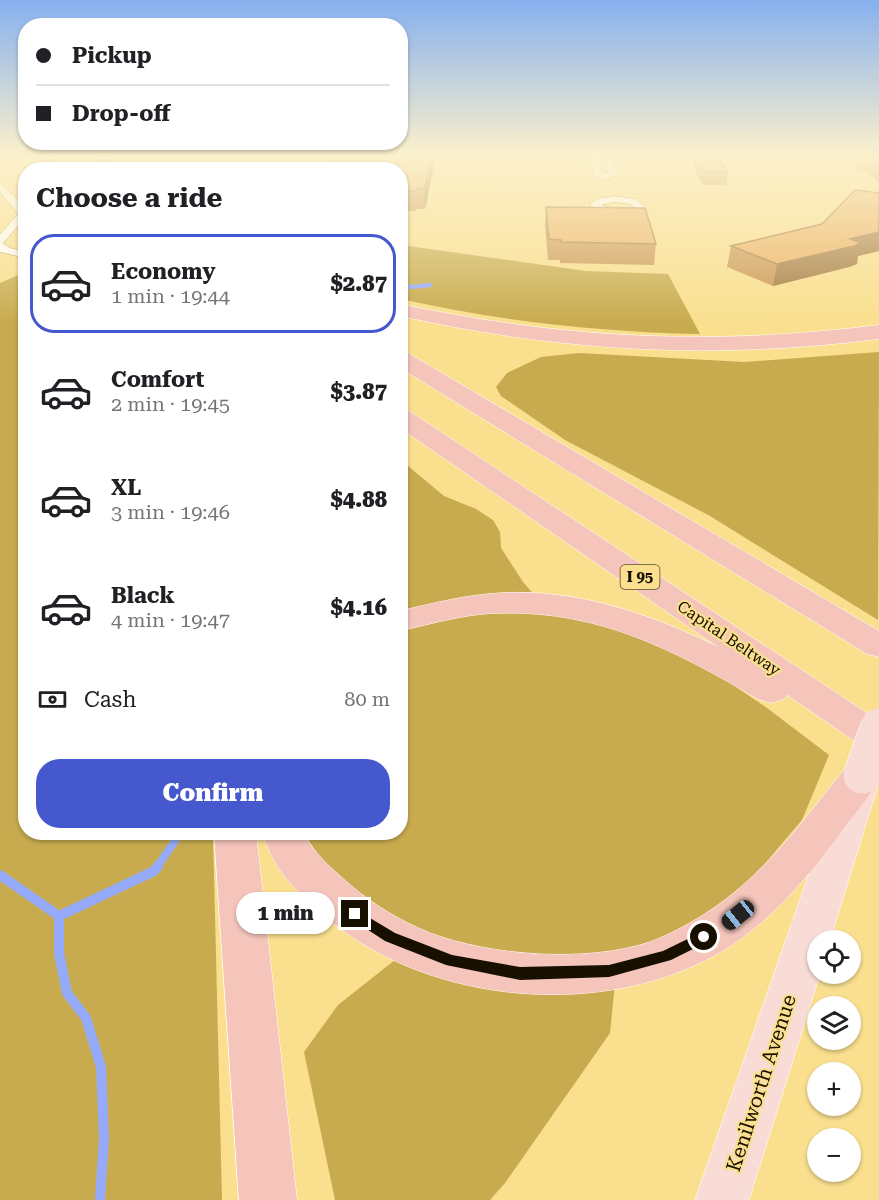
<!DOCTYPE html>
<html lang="en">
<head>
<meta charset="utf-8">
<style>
	:root { --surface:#fff; --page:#f2f2f2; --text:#202124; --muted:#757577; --line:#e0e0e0; --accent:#4658cd }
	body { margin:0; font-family:"Roboto Serif",serif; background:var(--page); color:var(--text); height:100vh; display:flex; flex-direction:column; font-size:22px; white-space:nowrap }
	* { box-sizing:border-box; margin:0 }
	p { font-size:20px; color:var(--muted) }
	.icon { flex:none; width:33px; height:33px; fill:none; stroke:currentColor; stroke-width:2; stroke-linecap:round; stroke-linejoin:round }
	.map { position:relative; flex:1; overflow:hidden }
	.panel { position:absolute; left:18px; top:162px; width:390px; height:678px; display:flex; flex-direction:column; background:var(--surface); border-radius:24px; box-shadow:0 2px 4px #0004 }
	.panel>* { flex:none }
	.guide { position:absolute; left:18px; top:18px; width:390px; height:132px; border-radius:24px; box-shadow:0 2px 4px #0004; display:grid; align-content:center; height:132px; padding:0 18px; background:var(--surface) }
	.tools { position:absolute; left:807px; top:930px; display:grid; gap:12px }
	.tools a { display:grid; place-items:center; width:54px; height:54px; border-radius:50%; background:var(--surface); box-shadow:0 2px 4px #0004; font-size:30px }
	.end { position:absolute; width:27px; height:27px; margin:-14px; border:8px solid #170f00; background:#fff; box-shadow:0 0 0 3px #fff }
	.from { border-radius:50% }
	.bubble { position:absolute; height:42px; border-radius:21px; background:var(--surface); box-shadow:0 2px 4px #0004; font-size:20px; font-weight:800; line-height:42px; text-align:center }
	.car { position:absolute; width:18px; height:36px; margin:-18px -9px; border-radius:8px; box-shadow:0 0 4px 2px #0007; background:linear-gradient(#222 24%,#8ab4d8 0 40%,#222 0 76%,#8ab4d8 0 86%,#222 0) }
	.guide b { display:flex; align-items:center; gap:21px; height:57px; font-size:22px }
	.guide b+b { border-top:2px solid var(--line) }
	.guide i { width:15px; height:15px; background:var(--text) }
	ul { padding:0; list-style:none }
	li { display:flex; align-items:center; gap:18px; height:99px; margin:0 12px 9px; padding:0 6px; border:3px solid transparent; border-radius:24px }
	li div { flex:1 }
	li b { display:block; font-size:22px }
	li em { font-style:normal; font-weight:800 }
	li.current { border-color:var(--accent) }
	li>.icon { width:54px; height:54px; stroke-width:1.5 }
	h2 { padding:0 18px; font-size:27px; line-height:72px }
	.pay { display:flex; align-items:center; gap:15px; height:66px; padding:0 18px; font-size:22px }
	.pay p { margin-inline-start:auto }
	.primary-button { display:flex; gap:12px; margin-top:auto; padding:12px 18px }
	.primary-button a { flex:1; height:69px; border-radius:24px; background:var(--accent); color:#fff; font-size:24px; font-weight:800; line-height:69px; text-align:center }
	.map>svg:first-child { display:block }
</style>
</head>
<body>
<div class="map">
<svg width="879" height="1200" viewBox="0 0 879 1200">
	<rect width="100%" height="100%" fill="#f9df8e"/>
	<path fill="#c8ab4f" d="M401,245l185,26 82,3 32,60c-100,-2 -202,-13 -299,-35z
		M25,272l1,560 187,1 9,367h-222v-917z
		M879,352l-1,268 -168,-104 -145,-76 -64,-44 -5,-9 11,-14 34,-16 38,-4 165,9z
		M401,460l43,36 32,13 17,11 7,12 1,16 22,34 26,30 69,16 90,40 59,40 62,47 -27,65 -55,65 -59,45 -70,24 -8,79 -105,150 -15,17h-155l-31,-148 34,-47 86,-68c-37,-26 -102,-62 -119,-104l95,-1z"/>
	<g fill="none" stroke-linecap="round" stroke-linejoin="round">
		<path stroke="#95aaf9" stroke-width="4.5" d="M400,288l30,-3"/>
		<path stroke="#95aaf9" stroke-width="8" d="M157,867l18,-26v-9"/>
		<path stroke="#95aaf9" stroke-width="10" d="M0,875l59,41v37l8,40 19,25 15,49 3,71 -4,62
			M59,916l95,-45 4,-5"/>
		<defs>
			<path id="street" d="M588,156h8l6,16 4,2 2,-1 -5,-17h8l7,18 -11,6 -12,-4z
				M756,156h24c-5,4 -19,4 -24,0z
				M0,183l26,25v9l-23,26 7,5 16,4v6l-26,-6v-18l18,-20 -18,-22z
				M614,196l22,3 10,9c-15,13 -43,11 -57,-3l8,-6zM614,202l16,2 4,3 -17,3 -16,-5z"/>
			<path id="primary" d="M859,771l14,4 5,10 -48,155h-12v34h2l-71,226h-54l145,-415 5,-10z"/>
			<path id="highway" d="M37,156h16l15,14h-17z
				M90,156h16l15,14h-17z
				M400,304c164,35 313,42 479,21v14c-166,21 -315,13 -479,-23z
				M400,351l8,2 471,278v26l-12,-3 -467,-286z
				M400,408l9,3 470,310v31l-14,-4 -78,-53 -3,4 -13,4 -13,-4c-82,-48 -157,-88 -255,-86 -35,0 -69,10 -103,18v-20c34,-8 66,-16 100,-18 75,-5 151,21 218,54l-318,-219z
				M862,761l14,4 3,5v10c-10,17 -23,32 -35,48 -37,51 -76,98 -132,129 -120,64 -295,45 -396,-48 -11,-11 -25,-23 -34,-36 -9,-12 -15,-27 -21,-41h42c11,22 28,36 45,51 24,21 52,38 82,50 61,23 157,30 220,9 19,-7 37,-17 53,-27 60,-37 101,-96 145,-150z
				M214,832h42l41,368h-58z"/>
		</defs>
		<use href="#street" stroke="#9b8230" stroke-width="1"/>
		<use href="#primary" stroke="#fff" stroke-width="1"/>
		<use href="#highway" stroke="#fff" stroke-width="1"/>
		<use href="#street" fill="#fff" fill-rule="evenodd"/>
		<use href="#primary" fill="#f9dcd6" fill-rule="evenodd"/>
		<use href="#highway" fill="#f5c5bb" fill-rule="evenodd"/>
		<defs>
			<path id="primary-bridge" d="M862,775l17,-48"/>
		</defs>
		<use href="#primary-bridge" stroke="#fff" stroke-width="38" stroke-linecap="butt"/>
		<use href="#primary-bridge" stroke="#f9dcd6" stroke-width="37"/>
	</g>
	<path fill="#cb9856" d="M334,156h102l-11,53h-8l-1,2h-16v-41l-66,-9z
		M696,156l32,16 -2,13h-23l-9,-16z
		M858,156h21v27l-13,-12 -11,-3z
		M879,193v58l-21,5 -1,8 -8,3 -76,19 -46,-19 4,-21 91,-22z
		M546,207l110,37 -2,21 -94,-2v-3h-12l-3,-34z"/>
	<path fill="#a57c46" d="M432,156h4l-11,53 -1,-20z
		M879,232v19l-21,5 -1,8 -8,3 -76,19 4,-22 73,-25z"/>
	<path fill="#ecb164" stroke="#a57c46" stroke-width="1.5" d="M336,156h96l-8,33 -8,-1v3h-16v-21h-69z
		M696,156h21l11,16 -23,-1z
		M873,156h6v5z
		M855,190l24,3v39l-29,7 11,4 -7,3 -77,18 -46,-18 91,-22z
		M546,207l99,1 11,36 -95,-2v-2l-12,-1z"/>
	<linearGradient id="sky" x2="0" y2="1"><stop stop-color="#87b0ef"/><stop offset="0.48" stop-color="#fcf1cc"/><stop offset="1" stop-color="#fcf1cc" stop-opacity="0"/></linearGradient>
	<rect width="879" height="324" fill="url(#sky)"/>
	<path fill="#170f00" d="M355,909l40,24 57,22 68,12 89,-2 54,-14 41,-20 5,2 2,4 -2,4 -38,19 -62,17 -89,3 -74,-15 -61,-24 -35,-23 -2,-4 2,-4z"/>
	<g text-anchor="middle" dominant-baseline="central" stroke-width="4.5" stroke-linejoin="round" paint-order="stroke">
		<rect fill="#f9df8e" stroke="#5b4d2b" stroke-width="1.5" x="620.5" y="565" width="39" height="24" rx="4.5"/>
		<g font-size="15" font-weight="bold" fill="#170f00">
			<text x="640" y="577">I 95</text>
		</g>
		<g font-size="16" fill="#170f00" stroke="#f9df8e">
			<text transform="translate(729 638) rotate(34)">Capital Beltway</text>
		</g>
		<g font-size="20" fill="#170f00" stroke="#f9df8e">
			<text transform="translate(761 1083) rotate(-72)">Kenilworth Avenue</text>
		</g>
	</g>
</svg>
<div class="tools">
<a><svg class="icon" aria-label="locate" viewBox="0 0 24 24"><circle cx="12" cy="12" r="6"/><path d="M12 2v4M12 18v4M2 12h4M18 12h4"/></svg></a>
<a><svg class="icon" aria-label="layers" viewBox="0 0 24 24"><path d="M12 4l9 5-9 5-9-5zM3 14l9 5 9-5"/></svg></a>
<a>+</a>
<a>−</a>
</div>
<i class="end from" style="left:704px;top:937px"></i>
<i class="end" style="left:355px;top:914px"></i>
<div class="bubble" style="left:236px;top:892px;width:99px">1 min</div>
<i class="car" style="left:738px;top:915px;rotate:231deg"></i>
<div class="guide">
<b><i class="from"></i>Pickup</b>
<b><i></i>Drop-off</b>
</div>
<section class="panel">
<h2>Choose a ride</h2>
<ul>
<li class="current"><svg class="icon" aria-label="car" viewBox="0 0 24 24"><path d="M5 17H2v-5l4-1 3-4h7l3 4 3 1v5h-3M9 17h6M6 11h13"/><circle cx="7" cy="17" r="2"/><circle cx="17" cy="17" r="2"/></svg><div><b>Economy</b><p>1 min · 19:44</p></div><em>$2.87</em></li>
<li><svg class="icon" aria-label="car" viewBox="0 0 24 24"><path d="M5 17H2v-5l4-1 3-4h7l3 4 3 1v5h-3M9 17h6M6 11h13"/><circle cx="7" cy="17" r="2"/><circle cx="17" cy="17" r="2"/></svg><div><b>Comfort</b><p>2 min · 19:45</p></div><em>$3.87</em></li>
<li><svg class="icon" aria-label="car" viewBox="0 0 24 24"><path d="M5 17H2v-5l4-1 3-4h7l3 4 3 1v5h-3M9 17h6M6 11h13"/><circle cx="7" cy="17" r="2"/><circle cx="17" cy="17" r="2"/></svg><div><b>XL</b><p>3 min · 19:46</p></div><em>$4.88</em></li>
<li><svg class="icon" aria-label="car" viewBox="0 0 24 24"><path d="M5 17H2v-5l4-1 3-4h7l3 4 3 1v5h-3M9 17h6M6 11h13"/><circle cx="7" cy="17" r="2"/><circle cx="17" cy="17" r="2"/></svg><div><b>Black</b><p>4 min · 19:47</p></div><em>$4.16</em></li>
</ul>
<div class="pay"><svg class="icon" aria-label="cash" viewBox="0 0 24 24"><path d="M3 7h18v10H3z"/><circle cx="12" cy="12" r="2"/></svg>Cash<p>80 m</p></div>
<div class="primary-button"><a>Confirm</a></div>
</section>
</div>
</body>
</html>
